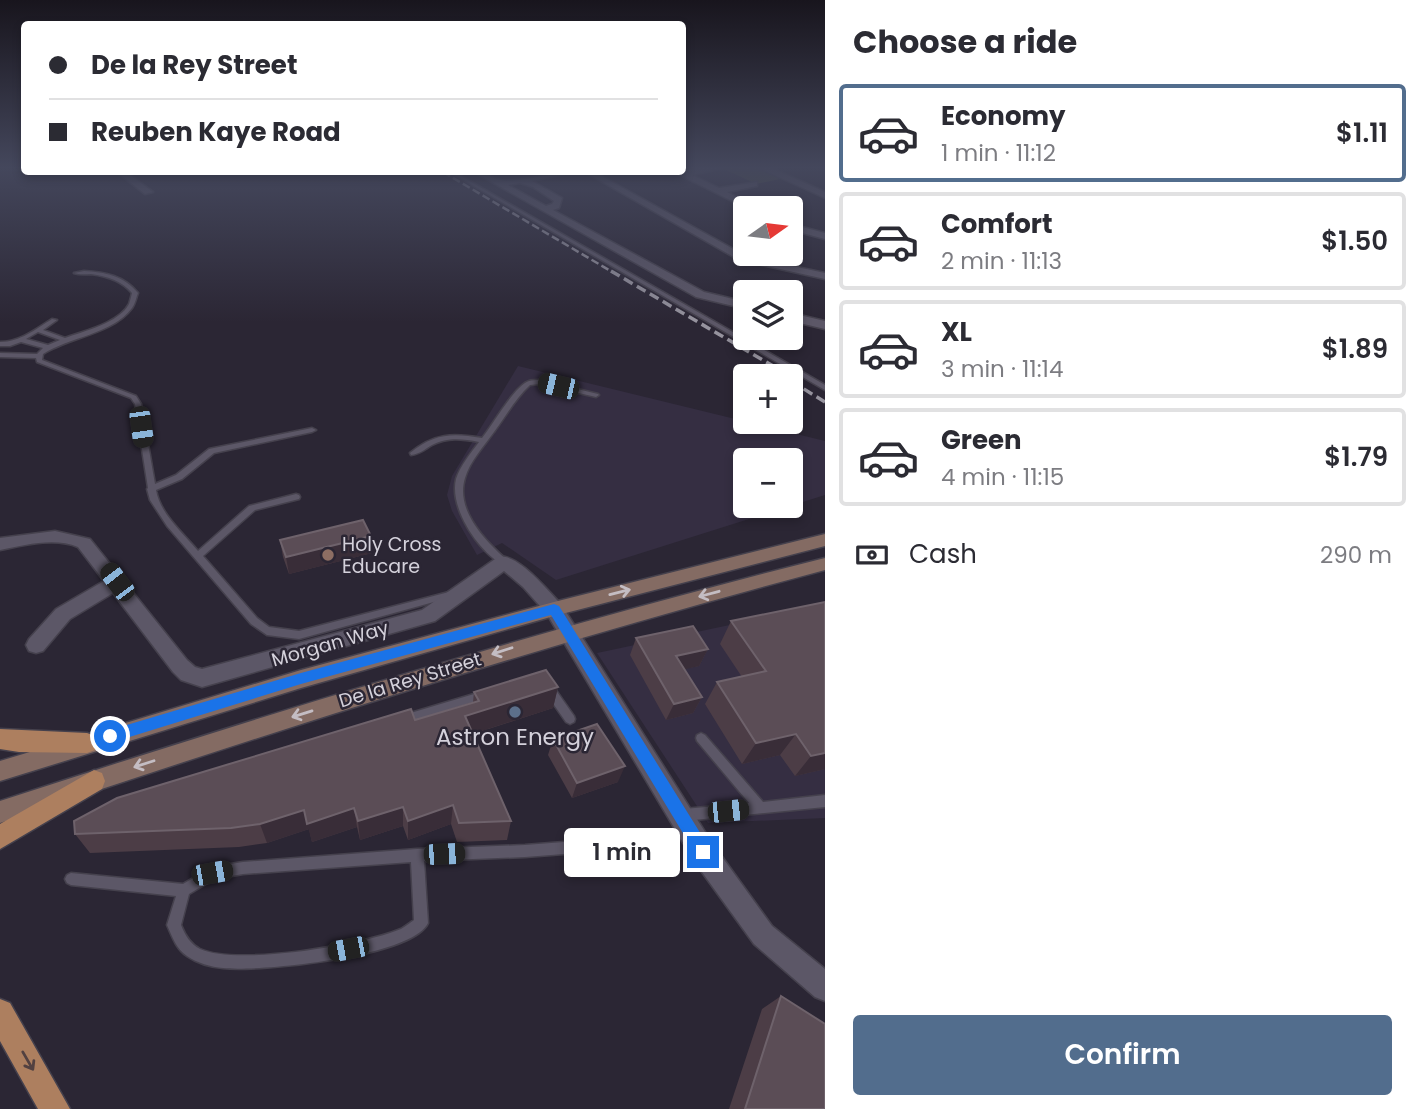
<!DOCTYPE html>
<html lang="en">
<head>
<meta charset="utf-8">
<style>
	:root { --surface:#fff; --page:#f7f7f7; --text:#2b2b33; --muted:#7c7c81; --line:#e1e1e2; --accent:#526d8d }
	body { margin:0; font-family:Poppins,sans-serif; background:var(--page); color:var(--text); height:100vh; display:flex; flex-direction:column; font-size:26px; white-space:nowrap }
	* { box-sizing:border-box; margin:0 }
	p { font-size:23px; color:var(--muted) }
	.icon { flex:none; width:38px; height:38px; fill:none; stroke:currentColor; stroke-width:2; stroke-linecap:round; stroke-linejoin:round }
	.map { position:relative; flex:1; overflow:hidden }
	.side { display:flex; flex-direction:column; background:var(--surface); width:595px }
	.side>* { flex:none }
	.guide { position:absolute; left:21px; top:21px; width:665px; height:154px; border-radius:7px; box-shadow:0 4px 10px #0003; display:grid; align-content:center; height:154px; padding:0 28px; background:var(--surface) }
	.needle { width:46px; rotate:76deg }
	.buttons { position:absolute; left:733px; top:196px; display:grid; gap:14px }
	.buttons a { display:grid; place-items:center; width:70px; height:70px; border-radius:7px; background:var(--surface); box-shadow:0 4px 10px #0003; font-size:35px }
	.end { position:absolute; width:32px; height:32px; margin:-16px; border:9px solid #1a73e8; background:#fff; box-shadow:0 0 0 4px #fff }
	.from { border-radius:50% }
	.bubble { position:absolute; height:49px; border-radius:7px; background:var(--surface); box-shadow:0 4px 10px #0003; font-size:23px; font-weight:600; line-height:49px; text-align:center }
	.car { position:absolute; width:21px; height:42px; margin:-21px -10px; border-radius:9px; box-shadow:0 0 5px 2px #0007; background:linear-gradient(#222 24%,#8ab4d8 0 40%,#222 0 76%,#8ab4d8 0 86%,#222 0) }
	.guide b { display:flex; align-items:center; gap:24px; height:66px; font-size:26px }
	.guide b+b { border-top:2px solid var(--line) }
	.guide i { width:18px; height:18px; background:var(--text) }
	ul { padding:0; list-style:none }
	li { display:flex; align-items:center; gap:21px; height:98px; margin:0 14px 10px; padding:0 14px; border:4px solid var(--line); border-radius:7px }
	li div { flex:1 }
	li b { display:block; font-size:26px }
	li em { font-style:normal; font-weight:600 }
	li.selected { border-color:var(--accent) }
	li>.icon { width:63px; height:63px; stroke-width:1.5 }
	h2 { padding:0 28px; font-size:32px; line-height:84px }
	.pay { display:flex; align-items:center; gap:18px; height:77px; padding:0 28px; font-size:26px }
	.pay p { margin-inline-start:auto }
	.action { display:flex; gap:14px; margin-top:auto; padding:14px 28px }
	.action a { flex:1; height:80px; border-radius:7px; background:var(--accent); color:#fff; font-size:28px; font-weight:600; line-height:80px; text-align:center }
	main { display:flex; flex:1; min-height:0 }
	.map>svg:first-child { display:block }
</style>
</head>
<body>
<main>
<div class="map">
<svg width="825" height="1109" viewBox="0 0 825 1109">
	<rect width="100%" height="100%" fill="#2b2634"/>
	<path fill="#352e42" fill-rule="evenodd" d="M518,366l307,75v54l-269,85 -54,-37 -25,12 -25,-44 -5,-16 5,-19zM746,460h45v46h-45z
		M825,605v213l-117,5 -111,-170z"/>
	<path fill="#464e35" d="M730,166h22l28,13 -24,5 -34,-16z"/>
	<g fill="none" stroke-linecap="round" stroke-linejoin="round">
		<defs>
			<path id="service" d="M450,172h4l371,213v5z
				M84,271c21,1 40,5 54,22 -2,5 -3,11 -6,15 -19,26 -63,29 -89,46l-1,6 94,36 5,8 14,80 21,-9 33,-26 103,-21 4,2 -4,2 -98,21 -32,26 -26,11c4,24 27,43 42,61l51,-45 47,-12 3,1 1,2 -1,2 -44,11 -52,46 54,62 12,9 30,4 150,-39 3,1 2,2 -2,2 -153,42 -32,-4 -16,-11 -84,-98 -17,-26 -3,-11 1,-1 -13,-84 -4,-6 -94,-36 -1,-4 -36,-1v-4l37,1 6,-6 -22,-6 -11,4h-10v-4c20,0 36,-13 52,-23l5,1 -14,10 22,8c19,-7 54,-15 64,-34 1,-3 2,-7 3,-11 -10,-12 -25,-17 -41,-19 -6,0 -11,1 -17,-1zM38,332l22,8 -12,5 -22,-6z
				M540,380l58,14 1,1 -3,2 -56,-13 -10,1c-15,14 -24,31 -36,47 -10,14 -24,29 -29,46 -10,32 20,63 42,82l1,2 -1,2 -3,1c-25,-12 -55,-57 -48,-86 4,-13 15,-26 23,-37 -17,-3 -31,-5 -47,3 -7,4 -12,9 -21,10l-1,-2c24,-20 43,-20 72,-15 10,-12 33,-53 47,-57 3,-1 7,-1 11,-1z
				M549,685l4,1 21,30 1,3 -1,3 -4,2 -4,-2 -21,-30 -1,-3 1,-3z
				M484,691l4,1 1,3 -1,3 -84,27 -4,-2 -1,-3 1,-3 4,-2z
				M701,733l4,2 58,67 62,-7v12l-141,14 -4,-2 -2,-4 2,-4 4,-2 65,-6 -52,-62 -1,-3 1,-3z
				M689,827l4,2 2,4 -2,4 -51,11 -117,9 -101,4 4,62c-16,34 -170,49 -205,45 -12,-1 -26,-5 -36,-12 -11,-7 -15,-20 -20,-31l9,-29 -105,-11 -4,-2 -2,-4 2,-4 4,-2 112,11 29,-17 31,-5 174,-13 108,-4 117,-9zM411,862l3,58c-4,3 -8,6 -13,9 -38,16 -164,37 -201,20 -10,-5 -15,-14 -19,-24l8,-31 25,-15 29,-5z"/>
			<path id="minor" d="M713,166l9,2 -30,7 27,13 38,-6v4l-30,6 31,16h-12l-72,-36z
				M755,166h12l58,26v6z
				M117,172h9l27,20 -8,2z
				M474,172c11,-1 15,6 26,8 13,4 55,-8 73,-8l-41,9 30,17 -3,10 -6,2 151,82 42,10v7l-50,-12zM520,183l13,4 21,14 -2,3 -6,2 -38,-21z
				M585,172h9l152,84 79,17v6l-86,-19z
				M791,224l34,9v6l-34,-9z
				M791,313l34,8v8l-34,-8z
				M55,531l35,8 97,121 8,7 7,2 220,-59 76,-53c19,-5 50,34 63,47l151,239 60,83 53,43v32l-10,-4 -61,-53 -60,-83 -147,-247 -24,-27 -19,-16 -69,50 -233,66 -21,-7 -8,-8 -60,-79 -43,26 -27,32 -7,2 -7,-2 -3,-6 3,-6 27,-30 48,-28 -26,-34c-23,-10 -54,-2 -78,3v-12z"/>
			<path id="secondary" d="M825,534v12l-271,70 -253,72 -301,93v-20l301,-91 253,-68z
				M825,558v12c-279,74 -552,161 -825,253v-22c273,-89 547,-173 825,-243z"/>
			<path id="primary" d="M0,729l87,4 8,3 3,7 -3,7 -8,3 -68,-1 -19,-3z
				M94,770l8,3 3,8 -3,8 -102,60v-25z
				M0,999l10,4 60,106h-32l-38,-68z"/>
		</defs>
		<use href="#service" stroke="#45414d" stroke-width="3"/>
		<use href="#minor" stroke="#45414d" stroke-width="3"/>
		<use href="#secondary" stroke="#45414d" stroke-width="3"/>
		<use href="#primary" stroke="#45414d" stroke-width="3"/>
		<use href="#service" fill="#5c5767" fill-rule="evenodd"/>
		<use href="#minor" fill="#5c5767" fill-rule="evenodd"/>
		<use href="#secondary" fill="#846b63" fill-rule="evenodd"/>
		<use href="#primary" fill="#ad7f5f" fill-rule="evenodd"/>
		<path stroke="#96939e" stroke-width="2.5" stroke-dasharray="8 3.5" stroke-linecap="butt" d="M443,172l171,101"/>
		<path stroke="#96939e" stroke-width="3.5" stroke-dasharray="10 5" stroke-linecap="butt" d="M611,271l179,105
			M791,381l34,21"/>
	</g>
	<path fill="#4c3d46" d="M280,540l92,13 -83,21 -6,-17z
		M825,602v167l-30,7 -15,-21 -38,9 -37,-60 12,-22 25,-5 -22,-33 11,-23z
		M636,638l72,11 -9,17 -15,3 18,28 -9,16 -27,7 -36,-65z
		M558,687l-5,21 -80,26 38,87 -4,19 -50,2 -6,-18 -43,16 -5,-14 -43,14 -3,-13 -45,15 -3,-13 -42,14 -28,4 -149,6 -15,-19 340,-114 58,-18 1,-10z
		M553,739l65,43 -46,16 -24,-43z
		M781,996l44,113h-96l33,-100z"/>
	<path fill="#392d38" d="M371,536l1,17 -83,21 -3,-17z
		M708,649l-9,17 -30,7 7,-17z
		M558,687l-5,21 -90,29 2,-21z
		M702,697l-9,16 -27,7 8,-16z
		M796,734l-16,21 -38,9 14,-21z
		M825,753v16l-30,7 16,-20z
		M625,766l-7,16 -46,16 5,-15z
		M453,805l-2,19 -43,16v-19z
		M403,807v19l-43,14 -2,-19z
		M354,808l3,19 -45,15 -5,-18z
		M304,810l5,19 -42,14 -7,-19z"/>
	<path fill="#5b4d56" stroke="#6e626b" stroke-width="2" d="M363,520l8,16 -85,21 -6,-17z
		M825,602v151l-14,3 -15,-22 -40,9 -39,-61 49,-11 -35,-50z
		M693,626l15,23 -32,7 26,41 -28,7 -38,-66z
		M546,670l12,17 -93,29 46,105 -52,2 -6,-18 -45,16 -5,-14 -45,14 -4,-13 -47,16 -3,-14 -44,14 -29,4 -156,6 -1,-13 43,-23 294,-89 4,11 64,-19 -5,-9z
		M597,724l28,42 -48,17 -24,-44z
		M781,996l44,28v85h-80z"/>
	<defs><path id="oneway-shaft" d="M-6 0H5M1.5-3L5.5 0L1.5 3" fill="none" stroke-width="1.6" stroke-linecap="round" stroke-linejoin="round" transform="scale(1.75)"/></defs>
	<g stroke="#c4bdc3">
		<use href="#oneway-shaft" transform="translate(620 592) rotate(-14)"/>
		<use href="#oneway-shaft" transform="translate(709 594) rotate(165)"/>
		<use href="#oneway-shaft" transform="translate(502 651) rotate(162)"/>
		<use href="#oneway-shaft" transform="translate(302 714) rotate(163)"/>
		<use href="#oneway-shaft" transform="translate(144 764) rotate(162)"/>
	</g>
	<use stroke="#524141" href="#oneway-shaft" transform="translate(28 1061) rotate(60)"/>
	<linearGradient id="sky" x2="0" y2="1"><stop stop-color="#18151d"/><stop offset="0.52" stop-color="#44475c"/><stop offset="1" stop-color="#44475c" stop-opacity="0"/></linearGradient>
	<rect width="825" height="322" fill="url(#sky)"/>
	<path fill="#1a73e8" d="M554,604l5,2 150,241 2,5 -2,6 -6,2 -5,-2 -147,-243 -250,69 -191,59 -7,-7 7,-6 191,-57z"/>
	<circle fill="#8d6e63" stroke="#2b2634" stroke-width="2.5" cx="328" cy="555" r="7"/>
	<circle fill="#5c6f8a" stroke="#2b2634" stroke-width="2.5" cx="515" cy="712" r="7"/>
	<g text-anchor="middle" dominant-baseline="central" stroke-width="5" stroke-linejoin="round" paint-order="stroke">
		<g font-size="19" fill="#d4d1db" stroke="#2b2634" text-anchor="start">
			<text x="342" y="544">Holy Cross<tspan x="342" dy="22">Educare</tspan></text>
		</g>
		<g font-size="19" fill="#d4d1db" stroke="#2b2634">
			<text transform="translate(330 644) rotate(-16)">Morgan Way</text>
			<text transform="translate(410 680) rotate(-17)">De la Rey Street</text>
		</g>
		<g font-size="23" fill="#d4d1db" stroke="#2b2634">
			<text x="515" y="737">Astron Energy</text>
		</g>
	</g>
</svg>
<div class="buttons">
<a><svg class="needle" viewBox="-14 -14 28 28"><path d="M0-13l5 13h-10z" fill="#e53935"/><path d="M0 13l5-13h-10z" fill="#7c7c81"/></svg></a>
<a><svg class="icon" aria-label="layers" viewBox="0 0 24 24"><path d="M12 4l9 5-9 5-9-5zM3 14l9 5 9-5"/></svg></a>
<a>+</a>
<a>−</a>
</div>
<i class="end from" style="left:110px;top:736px"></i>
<i class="end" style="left:703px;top:852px"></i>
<div class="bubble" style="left:564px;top:828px;width:116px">1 min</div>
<i class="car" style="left:558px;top:386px;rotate:283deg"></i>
<i class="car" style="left:141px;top:427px;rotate:172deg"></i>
<i class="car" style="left:117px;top:582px;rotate:323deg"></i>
<i class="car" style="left:728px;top:811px;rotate:84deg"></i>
<i class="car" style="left:444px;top:854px;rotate:88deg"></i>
<i class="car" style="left:212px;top:873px;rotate:80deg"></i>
<i class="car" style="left:348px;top:949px;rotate:259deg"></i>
<div class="guide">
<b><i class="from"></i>De la Rey Street</b>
<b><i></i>Reuben Kaye Road</b>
</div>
</div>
<section class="side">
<h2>Choose a ride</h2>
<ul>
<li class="selected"><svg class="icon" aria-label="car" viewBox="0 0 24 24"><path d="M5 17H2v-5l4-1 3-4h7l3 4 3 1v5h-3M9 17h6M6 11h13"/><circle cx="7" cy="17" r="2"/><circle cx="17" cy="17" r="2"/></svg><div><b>Economy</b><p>1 min · 11:12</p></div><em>$1.11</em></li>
<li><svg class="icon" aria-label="car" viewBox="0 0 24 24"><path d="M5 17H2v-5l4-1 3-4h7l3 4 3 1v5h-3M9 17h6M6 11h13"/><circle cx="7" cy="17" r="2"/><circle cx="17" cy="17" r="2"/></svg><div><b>Comfort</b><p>2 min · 11:13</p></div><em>$1.50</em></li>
<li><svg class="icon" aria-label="car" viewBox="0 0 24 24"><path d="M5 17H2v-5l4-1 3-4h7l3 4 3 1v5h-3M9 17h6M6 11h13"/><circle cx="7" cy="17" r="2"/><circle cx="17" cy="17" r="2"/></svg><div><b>XL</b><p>3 min · 11:14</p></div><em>$1.89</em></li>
<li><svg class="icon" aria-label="car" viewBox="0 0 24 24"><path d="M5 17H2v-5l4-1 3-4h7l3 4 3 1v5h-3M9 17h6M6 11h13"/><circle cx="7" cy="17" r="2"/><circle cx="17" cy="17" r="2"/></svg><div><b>Green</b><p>4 min · 11:15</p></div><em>$1.79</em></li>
</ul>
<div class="pay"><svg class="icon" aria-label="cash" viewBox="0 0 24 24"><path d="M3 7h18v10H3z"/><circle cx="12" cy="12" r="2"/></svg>Cash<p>290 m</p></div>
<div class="action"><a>Confirm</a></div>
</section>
</main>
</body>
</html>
